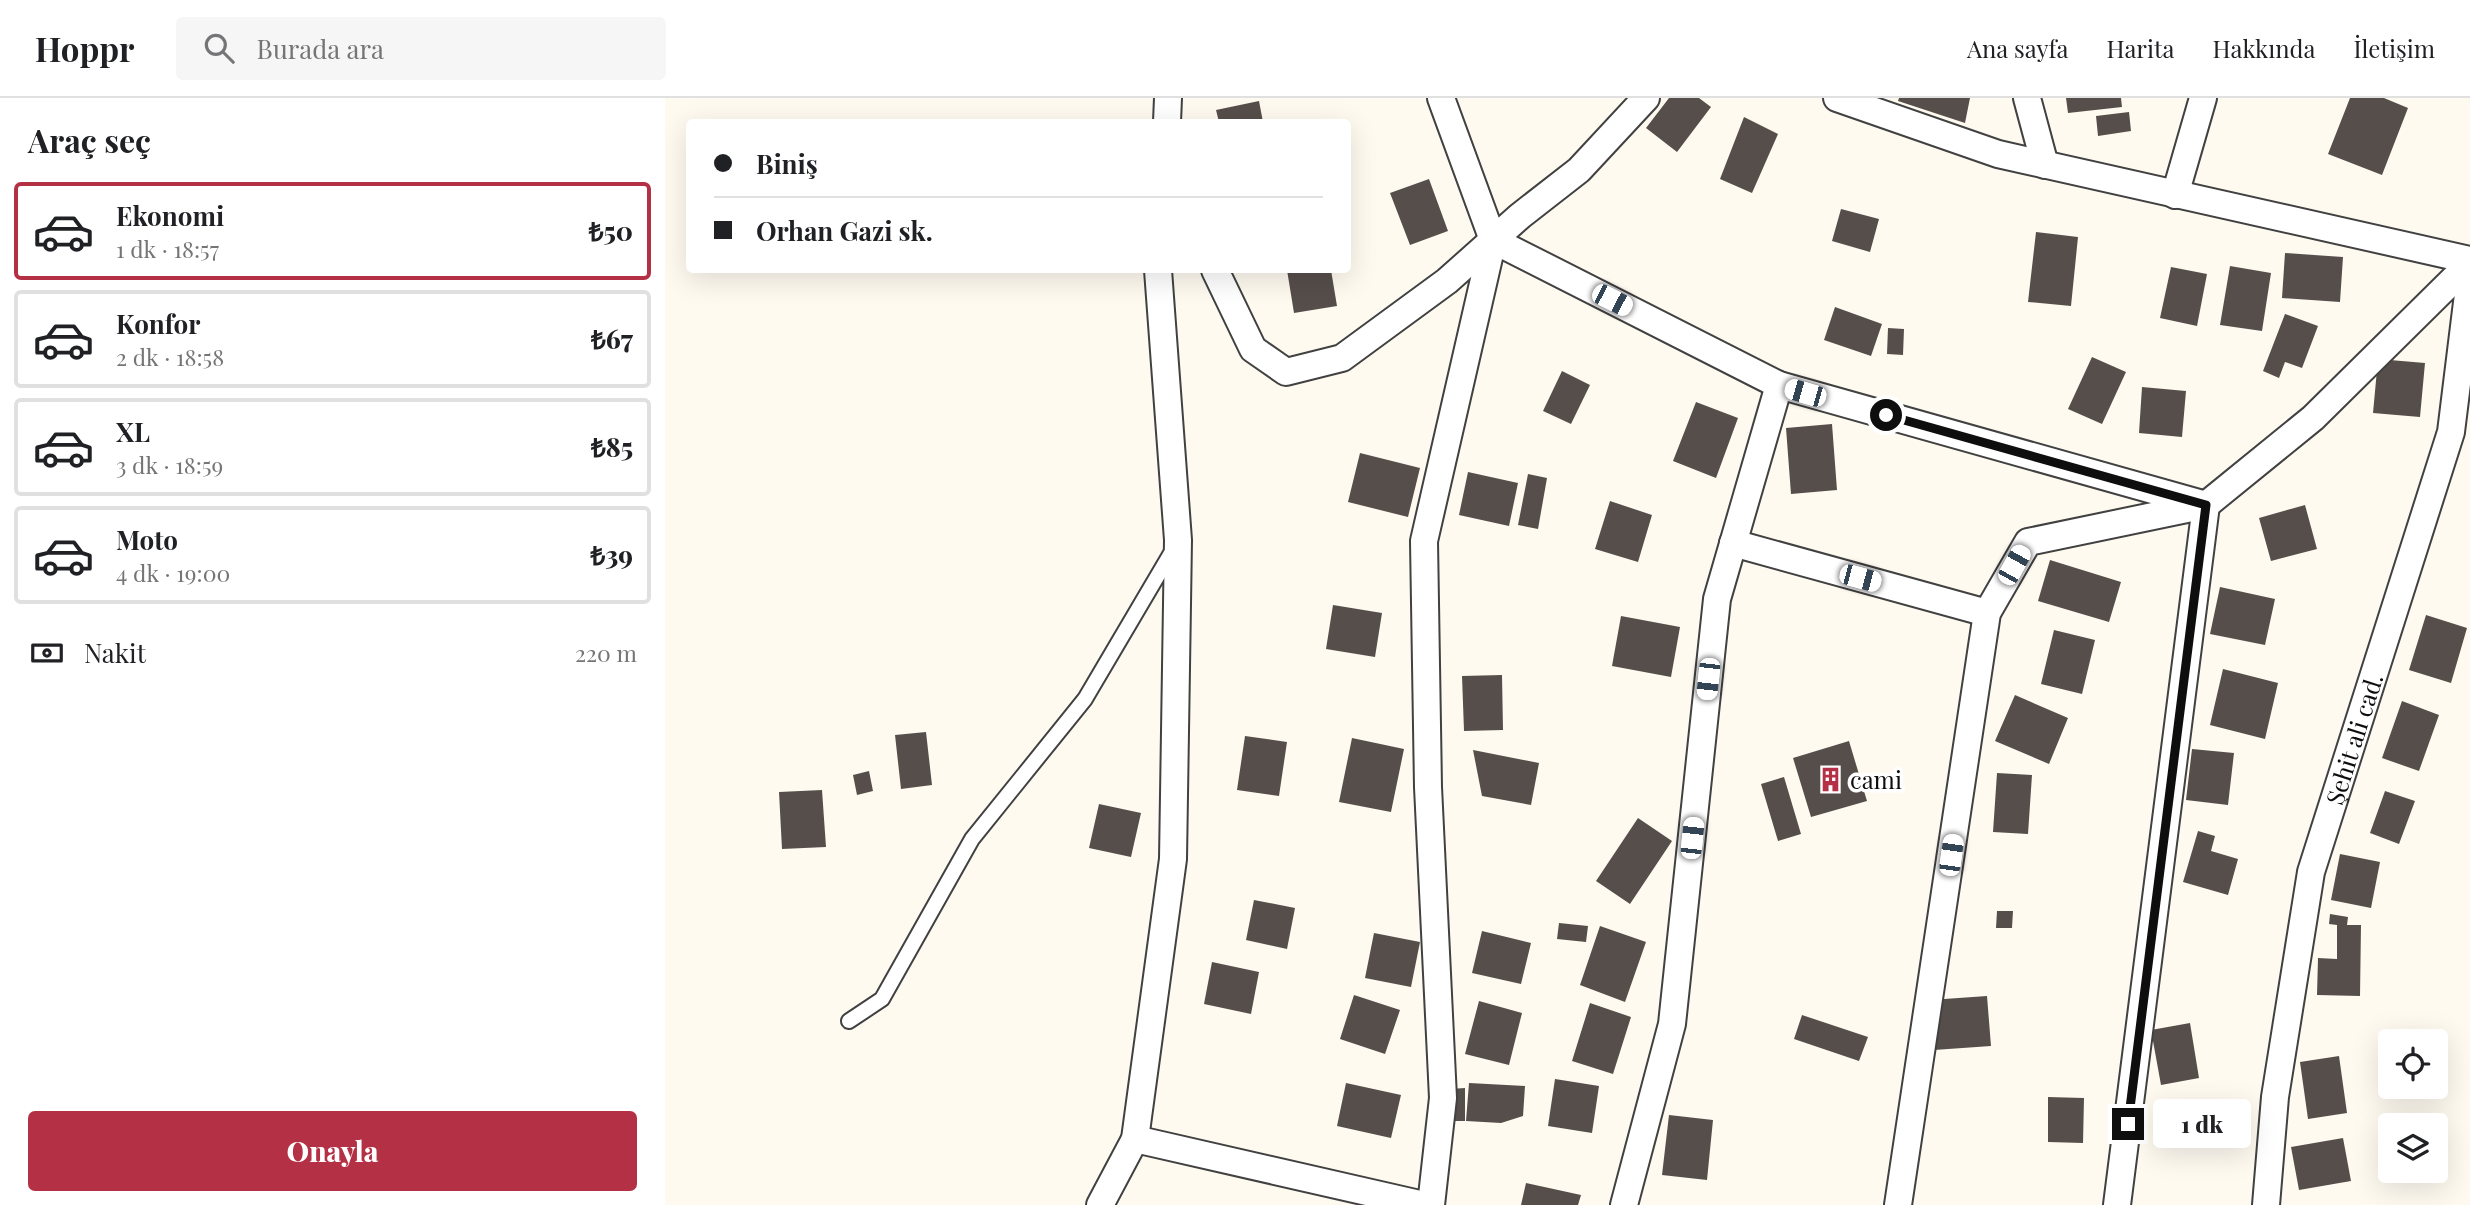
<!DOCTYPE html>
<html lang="tr">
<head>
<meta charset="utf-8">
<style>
	:root { --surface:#fff; --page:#f6f6f6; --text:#202124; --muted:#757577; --line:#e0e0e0; --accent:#b43145 }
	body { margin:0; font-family:"Playfair Display",serif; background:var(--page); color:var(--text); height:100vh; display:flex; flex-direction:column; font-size:26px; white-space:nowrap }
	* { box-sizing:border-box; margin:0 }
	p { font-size:23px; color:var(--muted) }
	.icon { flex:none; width:38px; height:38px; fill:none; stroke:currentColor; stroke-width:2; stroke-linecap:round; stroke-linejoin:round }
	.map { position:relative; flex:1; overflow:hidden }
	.sheet { display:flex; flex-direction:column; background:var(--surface); width:665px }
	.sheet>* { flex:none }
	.banner { position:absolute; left:21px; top:21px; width:665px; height:154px; border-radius:7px; box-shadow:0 7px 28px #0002; display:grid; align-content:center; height:154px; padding:0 28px; background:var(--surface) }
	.tools { position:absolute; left:1713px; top:931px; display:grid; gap:14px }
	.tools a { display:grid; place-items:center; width:70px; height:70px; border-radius:7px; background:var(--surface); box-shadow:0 7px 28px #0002; font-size:35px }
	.end { position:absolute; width:32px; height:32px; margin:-16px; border:9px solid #0e0e0e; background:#fff; box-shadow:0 0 0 4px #fff }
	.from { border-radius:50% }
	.bubble { position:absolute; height:49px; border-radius:7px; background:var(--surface); box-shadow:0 7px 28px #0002; font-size:23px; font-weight:800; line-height:49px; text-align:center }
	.car { position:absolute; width:21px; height:42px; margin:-21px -10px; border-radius:9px; box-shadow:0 0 5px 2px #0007; background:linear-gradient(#fff 24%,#345 0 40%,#fff 0 76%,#345 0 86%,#fff 0) }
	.banner b { display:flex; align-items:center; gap:24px; height:66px; font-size:26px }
	.banner b+b { border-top:2px solid var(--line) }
	.banner i { width:18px; height:18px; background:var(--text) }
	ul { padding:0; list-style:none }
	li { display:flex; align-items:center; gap:21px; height:98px; margin:0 14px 10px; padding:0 14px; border:4px solid var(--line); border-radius:7px }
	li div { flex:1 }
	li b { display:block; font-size:26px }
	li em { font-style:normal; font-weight:800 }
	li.selected { border-color:var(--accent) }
	li>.icon { width:63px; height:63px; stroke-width:1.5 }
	h2 { padding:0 28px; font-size:32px; line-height:84px }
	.pay { display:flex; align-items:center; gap:18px; height:77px; padding:0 28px; font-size:26px }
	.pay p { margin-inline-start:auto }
	.button { display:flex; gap:14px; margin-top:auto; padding:14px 28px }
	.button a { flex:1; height:80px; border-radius:7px; background:var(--accent); color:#fff; font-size:28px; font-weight:800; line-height:80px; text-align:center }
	header { display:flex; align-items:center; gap:42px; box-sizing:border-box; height:98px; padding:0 35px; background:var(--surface); border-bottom:2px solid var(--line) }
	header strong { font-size:33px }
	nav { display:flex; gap:38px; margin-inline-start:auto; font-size:24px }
	.search { width:490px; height:63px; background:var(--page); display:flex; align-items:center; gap:18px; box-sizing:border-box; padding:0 24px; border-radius:7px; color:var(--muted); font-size:26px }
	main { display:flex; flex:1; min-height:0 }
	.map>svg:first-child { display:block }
</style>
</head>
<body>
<header>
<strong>Hoppr</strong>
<div class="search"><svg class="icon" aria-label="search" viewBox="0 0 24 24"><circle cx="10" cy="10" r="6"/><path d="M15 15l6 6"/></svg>Burada ara</div>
<nav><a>Ana sayfa</a><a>Harita</a><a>Hakkında</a><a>İletişim</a></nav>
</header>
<main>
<section class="sheet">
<h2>Araç seç</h2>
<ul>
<li class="selected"><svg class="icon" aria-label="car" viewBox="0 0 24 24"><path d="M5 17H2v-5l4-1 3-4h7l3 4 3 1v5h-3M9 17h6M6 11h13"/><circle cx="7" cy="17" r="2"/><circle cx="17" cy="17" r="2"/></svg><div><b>Ekonomi</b><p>1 dk · 18:57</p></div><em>₺50</em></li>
<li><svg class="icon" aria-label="car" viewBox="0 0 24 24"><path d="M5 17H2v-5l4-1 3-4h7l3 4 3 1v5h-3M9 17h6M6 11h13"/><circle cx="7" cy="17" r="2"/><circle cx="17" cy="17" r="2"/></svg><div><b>Konfor</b><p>2 dk · 18:58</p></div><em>₺67</em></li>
<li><svg class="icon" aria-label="car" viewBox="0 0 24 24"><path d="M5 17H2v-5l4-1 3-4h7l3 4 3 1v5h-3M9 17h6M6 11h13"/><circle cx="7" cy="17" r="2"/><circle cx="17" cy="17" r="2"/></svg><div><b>XL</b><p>3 dk · 18:59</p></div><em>₺85</em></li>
<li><svg class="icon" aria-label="car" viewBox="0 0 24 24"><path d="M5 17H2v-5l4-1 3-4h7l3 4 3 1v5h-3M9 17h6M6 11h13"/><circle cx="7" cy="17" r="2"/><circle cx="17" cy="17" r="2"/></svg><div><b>Moto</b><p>4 dk · 19:00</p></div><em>₺39</em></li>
</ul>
<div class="pay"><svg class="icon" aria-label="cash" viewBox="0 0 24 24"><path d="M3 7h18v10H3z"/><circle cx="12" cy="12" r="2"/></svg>Nakit<p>220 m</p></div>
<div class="button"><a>Onayla</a></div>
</section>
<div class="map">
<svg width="1805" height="1107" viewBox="0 0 1805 1107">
	<rect width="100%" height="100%" fill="#fefaf0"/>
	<path fill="#564e4b" d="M1004,0h30l12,9 -34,45 -31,-24z
		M1234,0h71l-5,25 -67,-22z
		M1401,0h55l1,9 -54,6z
		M1685,0h34l24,10 -26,67 -54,-21z
		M594,3l4,21h-44l-3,-12z
		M1464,14l2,19 -33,5 -2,-20z
		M1079,19l34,17 -26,59 -32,-14z
		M764,81l19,52 -38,14 -20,-52z
		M1176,111l38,10 -9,33 -38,-11z
		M1371,134l42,5 -7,69 -43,-4z
		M1620,155l58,4 -3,45 -58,-4z
		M1565,168l41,7 -9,58 -42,-6z
		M1506,169l36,7 -10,52 -37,-8z
		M622,172h44l6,36 -43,7z
		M1170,209l47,17 -11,32 -47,-16z
		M1620,216l33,12 -16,42 -17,-6 -6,16 -16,-7z
		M1223,230l16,1 -1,26 -16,-1z
		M1427,259l34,15 -24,52 -34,-15z
		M1713,261l47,4 -5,54 -47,-4z
		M897,273l28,14 -19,39 -28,-13z
		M1477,289l44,4 -4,46 -43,-4z
		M1031,304l42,16 -22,60 -43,-17z
		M1167,326l5,66 -46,4 -5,-66z
		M695,355l60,15 -12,49 -60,-15z
		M803,374l50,11 -9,43 -50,-11z
		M863,376l19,4 -9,51 -20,-4z
		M945,403l42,14 -14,47 -43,-13z
		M1640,407l12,44 -46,12 -12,-43z
		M1385,462l71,22 -12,40 -71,-21z
		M1555,489l55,12 -10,46 -55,-11z
		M668,507l49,8 -7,44 -49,-8z
		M1761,517l41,13 -16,55 -42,-13z
		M956,518l59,11 -9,50 -59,-11z
		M1389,532l41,10 -13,54 -41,-10z
		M1558,571l55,14 -13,56 -55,-14z
		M837,577l1,55 -39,1 -2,-55z
		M1350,597l53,23 -19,46 -54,-23z
		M1737,603l37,14 -20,56 -37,-13z
		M261,634l6,53 -31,4 -6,-54z
		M580,638l42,6 -8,54 -42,-6z
		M687,640l52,11 -13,63 -52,-10z
		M1184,643l18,60 -56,16 -18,-59z
		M1527,651l42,4 -6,52 -42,-5z
		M808,652l66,13 -8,42 -49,-9z
		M204,673l4,20 -16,4 -4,-20z
		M1332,675l35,2 -4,59 -35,-2z
		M1119,679l17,57 -23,7 -17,-57z
		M157,692l4,57 -44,2 -3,-57z
		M1720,693l30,10 -16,43 -29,-11z
		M434,706l42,9 -10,44 -42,-9z
		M973,720l34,23 -42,63 -34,-23z
		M1533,733l17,5 -4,15 27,8 -10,36 -45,-13z
		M1675,756l40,8 -9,46 -40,-8z
		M589,802l41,8 -8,41 -41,-9z
		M1332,813h16l-1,17h-16z
		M1665,816l18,3 -1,8h14l-1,71 -43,-1 1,-37 19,1v-34l-8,-1z
		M894,825l29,3 -2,16 -29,-3z
		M935,828l46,16 -21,60 -45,-17z
		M817,833l49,12 -10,41 -49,-11z
		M709,835l46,9 -9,45 -46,-9z
		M547,864l47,10 -8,42 -47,-10z
		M689,897l46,15 -15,44 -45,-15z
		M1322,898l4,50 -57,4 -4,-50z
		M814,903l43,12 -13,52 -44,-11z
		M925,905l41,14 -18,57 -41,-13z
		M1137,917l66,22 -9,24 -65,-22z
		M1525,925l9,55 -38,7 -10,-55z
		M1674,958l8,57 -39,6 -8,-57z
		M890,981l44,7 -7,47 -44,-7z
		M681,985l55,12 -10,43 -54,-12z
		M804,985l56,3 -2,30 -22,7 -35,-2z
		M800,990v33h-14l-1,-32z
		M1383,999l36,1 -1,45 -35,-1z
		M1004,1017l44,5 -6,60 -45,-5z
		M1678,1040l8,43 -52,9 -8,-43z
		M861,1085l55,12 -3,10h-57z"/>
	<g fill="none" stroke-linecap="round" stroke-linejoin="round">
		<defs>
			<path id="service" d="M184,923l33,-22 90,-160 113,-140 89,-151"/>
			<g id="minor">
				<path d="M1172,0l161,56 472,106"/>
				<path d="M1362,0l18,67"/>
				<path d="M502,24l1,-24"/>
				<path d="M1510,97l28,-97"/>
				<path d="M828,142l286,145 427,120 -89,700"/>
				<path d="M550,172l38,79 33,23 56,-14 105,-77 73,-65 59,-46 67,-72"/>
				<path d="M1068,445l254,70"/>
				<path d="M470,1041l289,66"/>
				<path d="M435,1107l35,-66 38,-280 5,-319 -20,-270"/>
				<path d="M766,1107l12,-107 -15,-311 -4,-246 69,-301 -52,-142"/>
				<path d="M959,1107l48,-181 45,-425 62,-214"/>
				<path d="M1233,1107l89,-592 41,-71 178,-37 107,-87 157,-155"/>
				<path id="s1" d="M1601,1107l9,-108 36,-225 140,-440 19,-154"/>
			</g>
		</defs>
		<use href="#service" stroke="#414141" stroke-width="18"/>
		<use href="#minor" stroke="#414141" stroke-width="30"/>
		<use href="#service" stroke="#fff" stroke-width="14"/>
		<use href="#minor" stroke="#fff" stroke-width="26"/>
	</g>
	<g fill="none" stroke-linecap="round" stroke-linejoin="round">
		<path stroke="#0e0e0e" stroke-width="9" d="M1221,317l320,90 -78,619"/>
	</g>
	<defs>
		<symbol id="building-bare" viewBox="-9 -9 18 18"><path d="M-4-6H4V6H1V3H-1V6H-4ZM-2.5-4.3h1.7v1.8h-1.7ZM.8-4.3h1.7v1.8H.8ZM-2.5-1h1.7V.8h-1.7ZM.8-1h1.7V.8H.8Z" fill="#b43145" stroke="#fff" stroke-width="2.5" paint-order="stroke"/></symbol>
	</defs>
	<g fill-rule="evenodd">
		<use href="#building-bare" x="1148" y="664" width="35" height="35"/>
	</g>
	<g text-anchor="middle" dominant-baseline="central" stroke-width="7" stroke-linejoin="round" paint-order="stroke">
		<g font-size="24" fill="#0e0e0e" stroke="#fff">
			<text stroke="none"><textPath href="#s1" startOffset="476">Şehit ali cad.</textPath></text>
		</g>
		<g font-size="24" fill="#0e0e0e" stroke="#fff" text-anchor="start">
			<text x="1185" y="681">cami</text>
		</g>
	</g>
</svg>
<div class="tools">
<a><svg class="icon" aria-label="locate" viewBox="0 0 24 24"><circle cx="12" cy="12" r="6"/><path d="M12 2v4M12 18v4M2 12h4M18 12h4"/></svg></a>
<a><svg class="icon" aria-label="layers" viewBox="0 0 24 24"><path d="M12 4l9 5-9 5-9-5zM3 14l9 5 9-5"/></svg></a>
</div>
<i class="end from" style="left:1221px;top:317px"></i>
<i class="end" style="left:1463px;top:1026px"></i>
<div class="bubble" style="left:1488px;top:1001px;width:98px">1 dk</div>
<i class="car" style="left:947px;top:202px;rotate:117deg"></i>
<i class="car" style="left:1140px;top:295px;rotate:286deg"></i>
<i class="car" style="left:1349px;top:467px;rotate:29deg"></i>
<i class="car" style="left:1195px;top:480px;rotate:105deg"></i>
<i class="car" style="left:1043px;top:581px;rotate:186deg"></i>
<i class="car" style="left:1027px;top:740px;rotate:6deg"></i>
<i class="car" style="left:1286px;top:757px;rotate:8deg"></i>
<div class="banner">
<b><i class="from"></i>Biniş</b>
<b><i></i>Orhan Gazi sk.</b>
</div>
</div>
</main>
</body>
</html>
